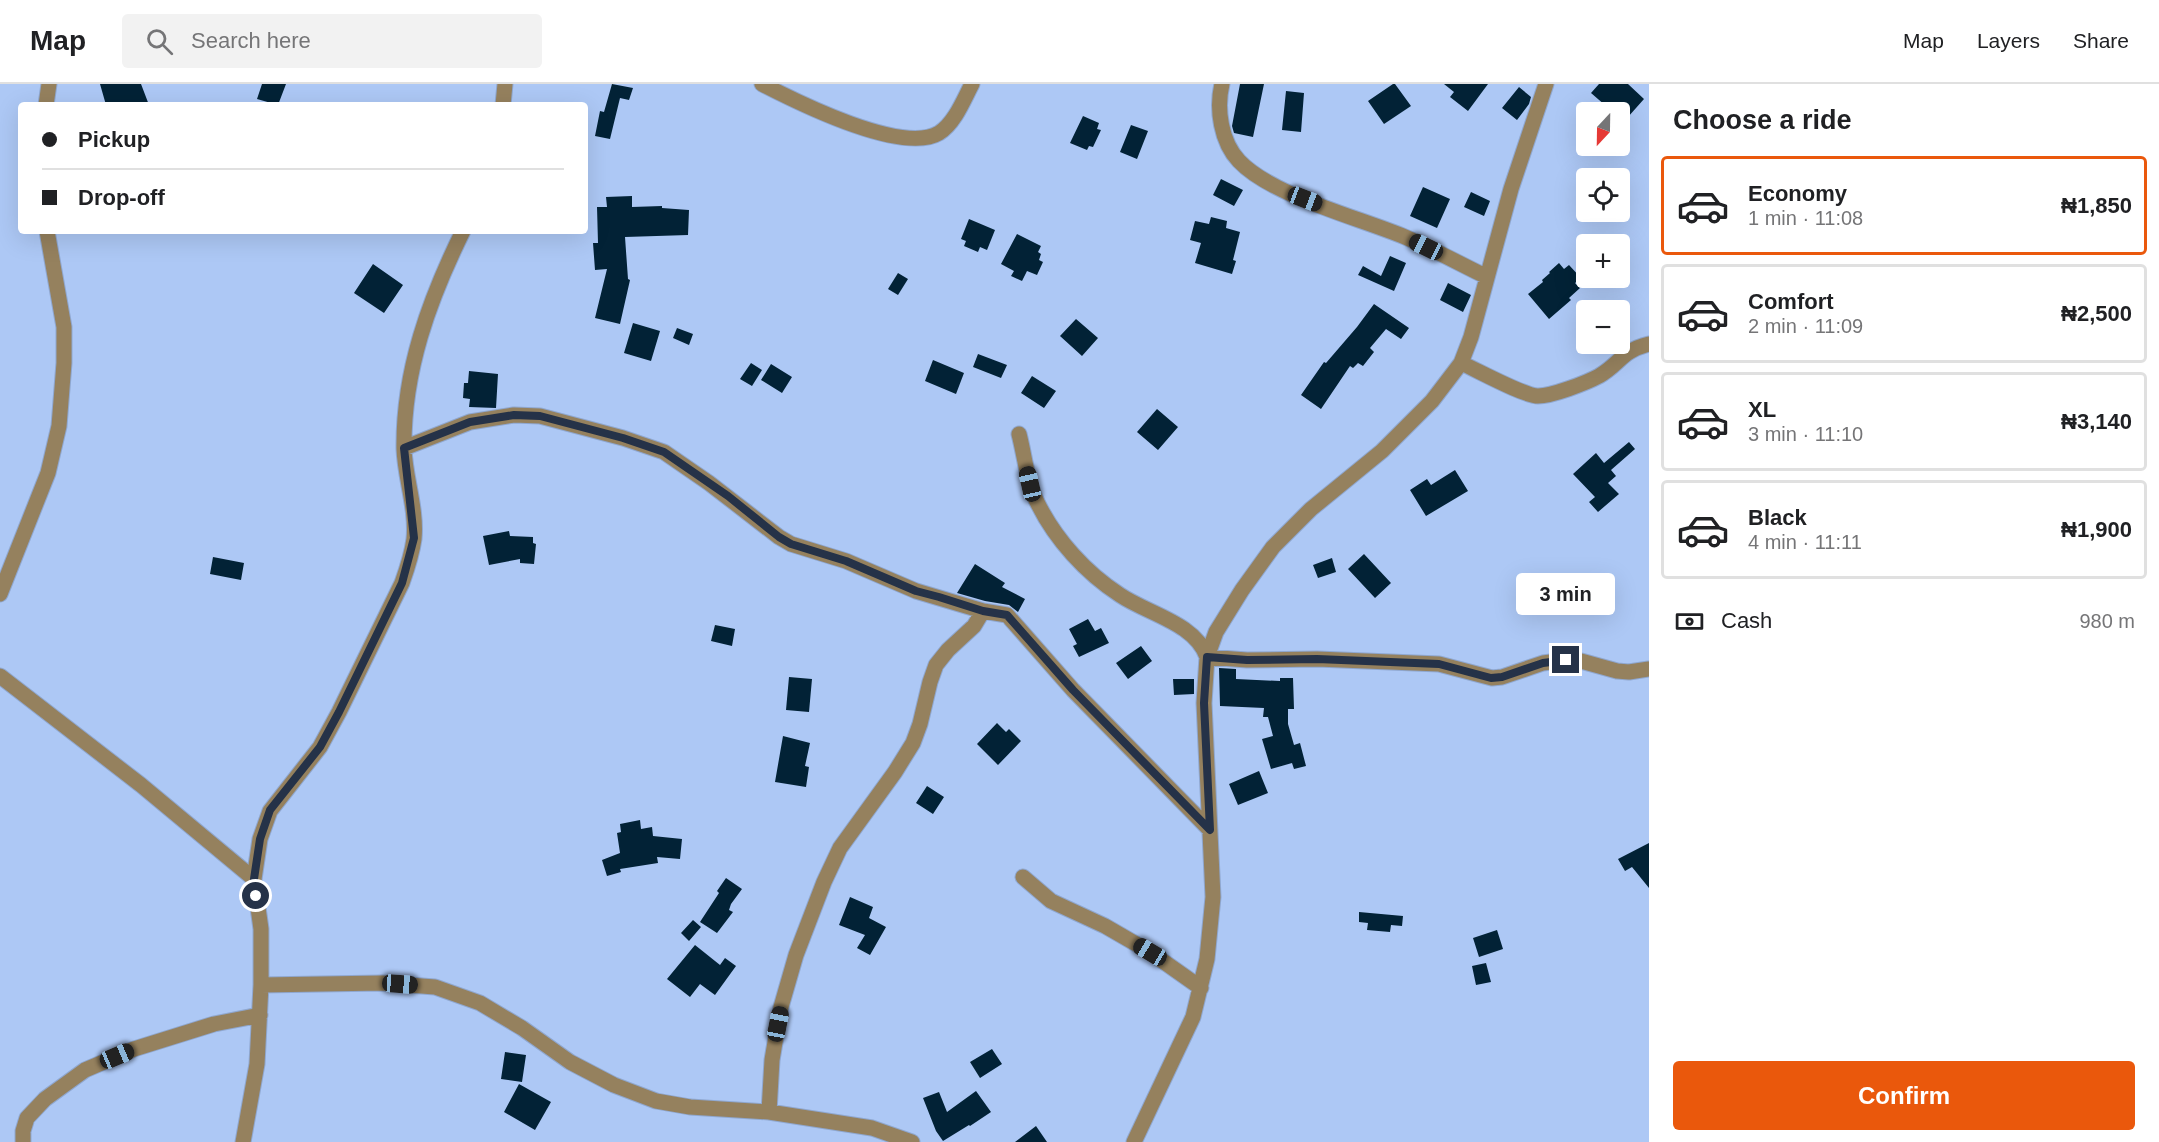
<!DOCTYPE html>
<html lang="en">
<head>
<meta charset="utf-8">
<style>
	:root { --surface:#fff; --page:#f2f2f2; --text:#202124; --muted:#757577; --line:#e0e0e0; --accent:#ea580c }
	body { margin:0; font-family:Helvetica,sans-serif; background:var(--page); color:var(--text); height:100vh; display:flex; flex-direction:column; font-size:22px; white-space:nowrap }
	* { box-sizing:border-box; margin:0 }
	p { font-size:20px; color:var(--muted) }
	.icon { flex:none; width:33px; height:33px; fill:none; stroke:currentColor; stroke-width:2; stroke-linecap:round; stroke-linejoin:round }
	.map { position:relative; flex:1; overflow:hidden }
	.drawer { display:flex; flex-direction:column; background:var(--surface); width:510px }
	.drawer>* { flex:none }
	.hud { position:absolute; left:18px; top:18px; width:570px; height:132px; border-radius:6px; box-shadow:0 6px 24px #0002; display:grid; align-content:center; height:132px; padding:0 24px; background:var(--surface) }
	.needle { width:39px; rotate:202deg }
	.buttons { position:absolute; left:1576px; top:18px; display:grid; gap:12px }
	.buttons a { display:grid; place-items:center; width:54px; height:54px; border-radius:6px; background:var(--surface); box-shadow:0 6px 24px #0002; font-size:30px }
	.end { position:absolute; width:27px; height:27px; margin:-14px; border:8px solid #253248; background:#fff; box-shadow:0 0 0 3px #fff }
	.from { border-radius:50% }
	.bubble { position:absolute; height:42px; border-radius:6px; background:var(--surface); box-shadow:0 6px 24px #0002; font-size:20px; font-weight:700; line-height:42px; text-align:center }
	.car { position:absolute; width:18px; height:36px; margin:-18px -9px; border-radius:8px; box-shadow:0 0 4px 2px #0007; background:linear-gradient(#222 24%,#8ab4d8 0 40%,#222 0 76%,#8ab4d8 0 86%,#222 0) }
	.hud b { display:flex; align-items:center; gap:21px; height:57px; font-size:22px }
	.hud b+b { border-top:2px solid var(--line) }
	.hud i { width:15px; height:15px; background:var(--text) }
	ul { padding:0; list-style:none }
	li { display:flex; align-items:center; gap:18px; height:99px; margin:0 12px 9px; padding:0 12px; border:3px solid var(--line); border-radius:6px }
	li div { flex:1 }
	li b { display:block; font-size:22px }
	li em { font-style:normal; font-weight:700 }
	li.on { border-color:var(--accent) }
	li>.icon { width:54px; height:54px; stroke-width:1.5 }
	h2 { padding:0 24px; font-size:27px; line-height:72px }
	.pay { display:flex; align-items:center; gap:15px; height:66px; padding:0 24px; font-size:22px }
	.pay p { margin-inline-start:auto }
	.action { display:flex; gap:12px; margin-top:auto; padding:12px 24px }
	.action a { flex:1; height:69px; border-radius:6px; background:var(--accent); color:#fff; font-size:24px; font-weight:700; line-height:69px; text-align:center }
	header { display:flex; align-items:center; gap:36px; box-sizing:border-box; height:84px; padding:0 30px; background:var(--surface); border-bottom:2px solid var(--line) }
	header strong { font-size:28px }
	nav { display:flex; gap:33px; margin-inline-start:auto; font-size:21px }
	.search { width:420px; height:54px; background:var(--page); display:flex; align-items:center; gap:15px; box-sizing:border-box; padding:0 21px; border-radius:6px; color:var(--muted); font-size:22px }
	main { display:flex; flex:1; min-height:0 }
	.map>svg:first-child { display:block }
</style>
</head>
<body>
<header>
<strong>Map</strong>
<div class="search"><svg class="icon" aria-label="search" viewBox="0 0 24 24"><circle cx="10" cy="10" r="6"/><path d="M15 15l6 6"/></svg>Search here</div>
<nav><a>Map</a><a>Layers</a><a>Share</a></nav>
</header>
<main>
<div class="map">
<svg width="1649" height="1058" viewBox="0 0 1649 1058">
	<rect width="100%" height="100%" fill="#adc8f5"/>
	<path fill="#022236" d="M100,0h41l8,21h-43z
		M262,0h24l-8,21 -21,-6z
		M612,0l21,4 -4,12 -9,-2 -10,41 -15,-3 5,-25 4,1z
		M1240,0h24l-11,53 -19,-4 -2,-7z
		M1393,0h2l16,22 -27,18 -16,-23z
		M1444,0h44l-20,27 -18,-14 4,-5z
		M1599,0h29l16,15 -24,27v-14h-7l-22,-19z
		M1519,3l12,10 -2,7 -12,16 -15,-12z
		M1286,7l18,2 -3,39 -19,-2z
		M1083,32l16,7 -2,6 4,1 -8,17 -4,-1 -2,4 -17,-7z
		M1131,41l17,6 -11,28 -17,-7z
		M1221,95l22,11 -9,16 -21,-11z
		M1423,103l27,12 -13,29 -27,-12z
		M1471,108l19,9 -6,15 -20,-9z
		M632,112v11l30,-1v2l27,2 -1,25 -63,2 3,42 2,1 -10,44 -25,-6 12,-49 -12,1 -2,-27h5l-1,-36h10l-1,-10z
		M1211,133l16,4 -1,7 14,4 -7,28 3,1 -4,13 -37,-11 6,-20 -11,-3 5,-19 14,3z
		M969,135l26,11 -8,20 -7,-3 -2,5 -14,-6 2,-5 -5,-2z
		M1017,150l24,12 -3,6 3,2 -2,6 4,2 -6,13 -10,-4 -5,10 -11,-5 3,-5 -13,-7z
		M1390,172l16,7 -12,28 -36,-16 5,-9 18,10z
		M1559,179l5,6 5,-4 12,13 -6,5 5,5 -11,10 2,2 -22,19 -21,-25 15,-12 -1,-2 8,-7 -1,-1z
		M373,180l30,21 -19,28 -30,-20z
		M898,189l10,6 -10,16 -10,-6z
		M1448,199l23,12 -8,17 -23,-12z
		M1374,220l35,24 -8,11 -15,-10 -16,19 4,4 -11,14 -5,-3 -5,5 -3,-2 -29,43 -20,-14 23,-33 2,1 31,-36z
		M1076,235l22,19 -16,18 -22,-20z
		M633,239l27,8 -9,30 -27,-8z
		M677,244l16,6 -4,11 -16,-7z
		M978,270l29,11 -6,13 -28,-11z
		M933,276l31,13 -8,21 -31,-13z
		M751,279l11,7 -10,16 -12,-7z
		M771,280l21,13 -10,16 -21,-13z
		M469,287l29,3 -2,34 -27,-1 1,-8 -7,-1 1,-15h4z
		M1032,292l24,15 -12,17 -23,-15z
		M1157,325l21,18 -20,23 -21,-18z
		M1629,358l6,7 -24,21 5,6 -8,7 11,11 -21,18 -9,-10 6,-5 -22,-23 23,-21 8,10z
		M1455,386l13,21 -42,25 -16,-26 17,-11 4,6z
		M509,447l1,5 23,1v6l3,1 -2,20 -14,-1v-4l-31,6 -6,-29z
		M1364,470l27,29 -16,15 -27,-29z
		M213,473l31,6 -3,17 -31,-6z
		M1332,474l4,14 -18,6 -5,-13z
		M975,480l30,19 -3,4 23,12 -7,13 -9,-7 -24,-4 -28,-8z
		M1088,535l7,12 6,-3 8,15 -30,14 -6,-11 4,-2 -8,-15z
		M715,541l20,4 -3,17 -21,-5z
		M1141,562l11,15 -24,18 -12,-16z
		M1219,584l17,1v10l44,2v-3h13l1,31h-6v15l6,21 6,-2 6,23 -12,3 -2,-6 -21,6 -9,-30 11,-3 -5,-19h-5l1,-9 -44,-2z
		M789,593l23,2 -3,33 -23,-2z
		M1173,595h21v15l-20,1z
		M997,639l9,9 3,-3 12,12 -23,24 -21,-21z
		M783,652l27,7 -5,23 4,1 -3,20 -31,-5z
		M1259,687l9,22 -30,12 -9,-21z
		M927,702l17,11 -11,17 -17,-11z
		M640,736l1,9 11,-2 1,9 29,3 -2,20 -23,-2 1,6 -38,6 1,3 -14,4 -5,-16 18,-7 -3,-20 4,-1 -1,-8z
		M1649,759v45l-17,-21 -7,4 -7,-12z
		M726,794l16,11 -11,15 -2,6 4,2 -16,21 -17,-11 19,-29 -2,-2z
		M850,813l23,10 -4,11 17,9 -16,28 -13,-7 8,-13 -26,-10z
		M1359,828l44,4 -1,10 -11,-1 -1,7 -23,-2 1,-7 -9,-1z
		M693,836l8,7 -12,14 -8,-8z
		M1497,846l6,19 -24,8 -6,-19z
		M695,861l25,20 5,-7 11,8 -21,29 -15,-11 -10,13 -23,-18z
		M1486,879l5,19 -15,3 -4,-19z
		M992,965l10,15 -22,14 -10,-16z
		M505,968l21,3 -4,27 -21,-3z
		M519,1000l32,18 -16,28 -31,-18z
		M976,1007l15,21 -21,14 -1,-1 -26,16 -7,-10 -13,-33 16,-6 8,20z
		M1036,1042l11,16h-32z"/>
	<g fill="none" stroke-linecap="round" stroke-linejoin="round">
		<defs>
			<path id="minor" d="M762,0c35,18 140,71 177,49 16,-10 25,-34 33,-49
				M1222,0c-6,25 -1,58 17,77 33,35 121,57 166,76 28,12 55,27 82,40
				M46,21l3,-21
				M503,21l2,-21
				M1461,279c16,7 63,33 77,33 14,0 48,-13 61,-20 21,-12 22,-25 50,-32
				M1019,350c6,23 8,49 19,70 18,36 48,69 82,91 28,19 75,28 87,62l40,3 70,-1 122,5 53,14 10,-1 41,-14 23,-3 15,1 36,10 12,1 20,-3
				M404,364l66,-26 44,-7 26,1 83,22 41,14 45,31 70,54 12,7 55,17 70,30 67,20 24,4 66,75 137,140
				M0,510l48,-121 11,-47 5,-63v-36l-17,-96
				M0,592l141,109 113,94
				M1023,793l28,24 54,25 45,26 51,36
				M261,901l121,-2 53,4 45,16 42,25 48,34 44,23 42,16 34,6 79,5 103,16 40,14
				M769,1028l3,-52 9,-53 15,-52 28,-73 16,-34 55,-76 18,-29 7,-19 10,-42 6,-17 12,-15 26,-24 9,-15
				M23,1058v-11l4,-13 18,-19 40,-29 49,-21 80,-25 46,-9
				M243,1058l14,-78 4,-79v-56l-7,-50 6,-40 10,-28 50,-64 19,-35 63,-129c5,-14 10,-29 12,-44 3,-30 -9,-61 -10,-90 -1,-78 25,-149 59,-218
				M1134,1058l59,-125 14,-58 6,-62 -9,-194 3,-46 9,-25 26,-42 31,-43 38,-38 71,-58 50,-50 29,-38 10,-26 40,-148 35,-105"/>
		</defs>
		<use href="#minor" stroke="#8fa7cf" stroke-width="17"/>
		<use href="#minor" stroke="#95815e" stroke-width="15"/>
	</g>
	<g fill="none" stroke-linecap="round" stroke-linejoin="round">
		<path stroke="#253248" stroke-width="8" d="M256,812l-2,-17 6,-40 10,-29 50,-63 19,-35 63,-129 12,-45 -10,-90 66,-26 44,-7 26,1 83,22 41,14 64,44 51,41 12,7 55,17 70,30 23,6 44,14 24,4 66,75 137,140 -6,-127 3,-46 40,3 70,-1 122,5 52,14 11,-1 41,-14 23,-3"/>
	</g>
</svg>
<div class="buttons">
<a><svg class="needle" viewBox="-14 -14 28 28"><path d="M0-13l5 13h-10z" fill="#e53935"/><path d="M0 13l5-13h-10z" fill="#757577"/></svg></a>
<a><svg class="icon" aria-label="locate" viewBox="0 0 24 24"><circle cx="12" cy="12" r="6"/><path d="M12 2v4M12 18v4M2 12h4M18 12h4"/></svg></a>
<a>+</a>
<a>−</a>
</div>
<i class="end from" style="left:256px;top:812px"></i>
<i class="end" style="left:1566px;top:576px"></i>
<div class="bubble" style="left:1516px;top:489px;width:99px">3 min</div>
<i class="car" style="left:1305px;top:115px;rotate:111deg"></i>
<i class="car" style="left:1426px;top:163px;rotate:296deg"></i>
<i class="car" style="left:1030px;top:400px;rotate:347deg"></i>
<i class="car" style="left:1150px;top:868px;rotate:301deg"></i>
<i class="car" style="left:400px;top:900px;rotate:94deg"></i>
<i class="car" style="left:778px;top:940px;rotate:11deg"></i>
<i class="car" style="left:117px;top:972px;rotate:67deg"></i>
<div class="hud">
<b><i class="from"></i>Pickup</b>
<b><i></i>Drop-off</b>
</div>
</div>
<section class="drawer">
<h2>Choose a ride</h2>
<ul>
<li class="on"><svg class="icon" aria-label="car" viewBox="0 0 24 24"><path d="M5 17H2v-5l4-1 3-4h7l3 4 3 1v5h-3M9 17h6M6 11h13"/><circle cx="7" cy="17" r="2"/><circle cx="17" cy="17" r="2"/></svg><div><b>Economy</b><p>1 min · 11:08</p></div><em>₦1,850</em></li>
<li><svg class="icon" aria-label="car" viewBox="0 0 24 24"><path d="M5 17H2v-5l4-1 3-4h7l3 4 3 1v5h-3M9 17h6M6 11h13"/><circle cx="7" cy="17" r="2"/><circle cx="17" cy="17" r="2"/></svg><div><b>Comfort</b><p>2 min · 11:09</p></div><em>₦2,500</em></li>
<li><svg class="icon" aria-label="car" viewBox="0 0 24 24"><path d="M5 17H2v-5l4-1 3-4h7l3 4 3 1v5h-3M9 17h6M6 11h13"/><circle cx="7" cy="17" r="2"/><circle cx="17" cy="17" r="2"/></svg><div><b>XL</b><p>3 min · 11:10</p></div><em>₦3,140</em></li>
<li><svg class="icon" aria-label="car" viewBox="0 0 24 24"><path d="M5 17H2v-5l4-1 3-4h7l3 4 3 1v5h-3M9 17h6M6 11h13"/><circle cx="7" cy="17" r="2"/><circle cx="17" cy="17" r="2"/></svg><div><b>Black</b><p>4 min · 11:11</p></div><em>₦1,900</em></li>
</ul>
<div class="pay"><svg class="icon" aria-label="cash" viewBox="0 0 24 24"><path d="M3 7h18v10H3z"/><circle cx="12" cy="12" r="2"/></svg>Cash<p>980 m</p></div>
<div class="action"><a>Confirm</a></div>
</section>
</main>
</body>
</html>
